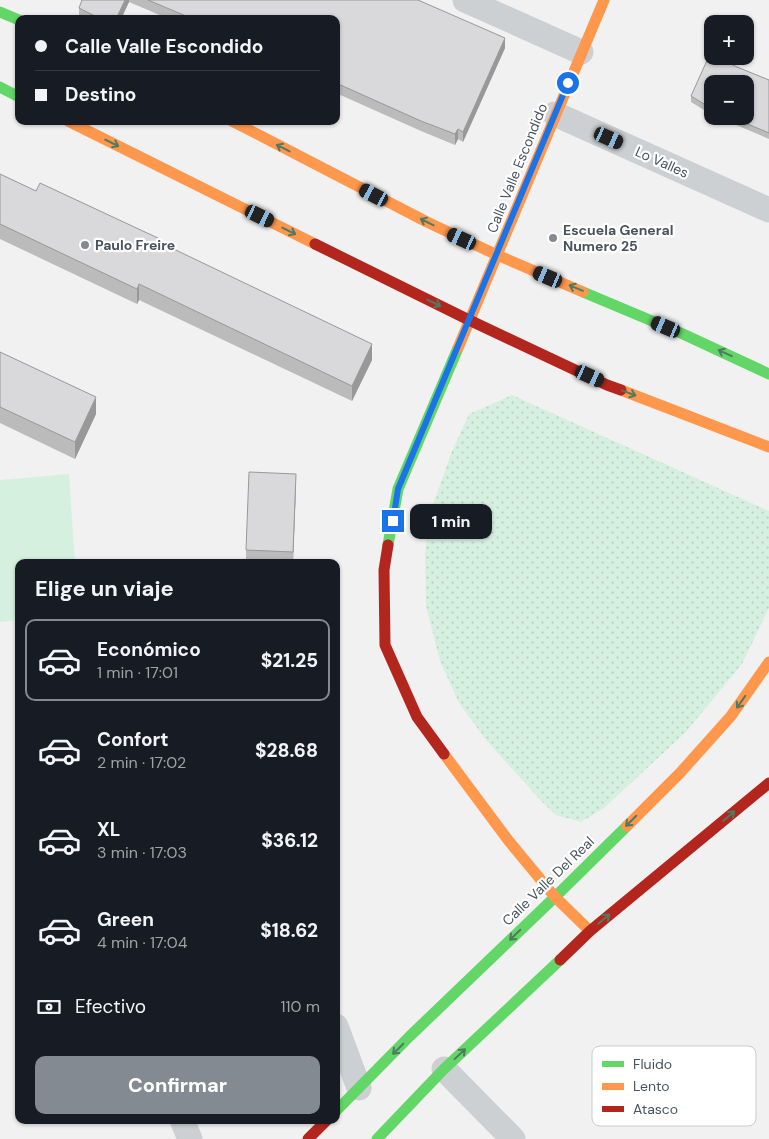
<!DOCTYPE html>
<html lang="es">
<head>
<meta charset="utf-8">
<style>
	:root { --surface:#171b24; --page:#242831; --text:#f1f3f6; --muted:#9ea1a6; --line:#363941; --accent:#848a91 }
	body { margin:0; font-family:"DM Sans",sans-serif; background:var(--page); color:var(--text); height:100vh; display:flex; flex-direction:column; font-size:19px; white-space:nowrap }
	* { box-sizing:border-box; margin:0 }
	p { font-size:16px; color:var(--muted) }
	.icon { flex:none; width:28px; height:28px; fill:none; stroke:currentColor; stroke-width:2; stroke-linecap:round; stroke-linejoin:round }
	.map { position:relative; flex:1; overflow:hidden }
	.sheet { position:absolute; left:15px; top:559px; width:325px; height:565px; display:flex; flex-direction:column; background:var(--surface); border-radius:10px; box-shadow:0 1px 4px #0004 }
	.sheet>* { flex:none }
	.hud { position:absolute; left:15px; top:15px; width:325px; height:110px; border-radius:10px; box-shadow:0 1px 4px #0004; display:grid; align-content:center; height:110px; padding:0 20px; background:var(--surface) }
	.buttons { position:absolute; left:704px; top:15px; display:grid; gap:10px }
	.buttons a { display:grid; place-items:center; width:50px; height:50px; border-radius:10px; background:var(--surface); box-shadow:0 1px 4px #0004; font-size:25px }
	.end { position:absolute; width:22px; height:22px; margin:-11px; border:6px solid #1a73e8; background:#fff; box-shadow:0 0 0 2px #fff }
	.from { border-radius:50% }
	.bubble { position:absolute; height:35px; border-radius:10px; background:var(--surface); box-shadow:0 1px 4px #0004; font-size:16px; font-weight:800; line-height:35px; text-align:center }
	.car { position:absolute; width:15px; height:30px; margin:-15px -8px; border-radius:6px; box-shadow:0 0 4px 1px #0007; background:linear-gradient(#222 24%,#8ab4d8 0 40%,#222 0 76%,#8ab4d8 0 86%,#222 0) }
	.hud b { display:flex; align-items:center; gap:18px; height:48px; font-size:19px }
	.hud b+b { border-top:1px solid var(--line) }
	.hud i { width:12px; height:12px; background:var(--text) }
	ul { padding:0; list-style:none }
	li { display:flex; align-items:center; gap:15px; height:82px; margin:0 10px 8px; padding:0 10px; border:2px solid transparent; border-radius:10px }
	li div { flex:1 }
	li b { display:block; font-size:19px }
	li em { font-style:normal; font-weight:800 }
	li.selected { border-color:var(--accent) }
	li>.icon { width:45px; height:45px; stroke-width:1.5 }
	h2 { padding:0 20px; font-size:22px; line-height:60px }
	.pay { display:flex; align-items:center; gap:12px; height:55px; padding:0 20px; font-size:19px }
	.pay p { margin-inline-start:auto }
	.action { display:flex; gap:10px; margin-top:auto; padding:10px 20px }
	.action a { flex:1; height:58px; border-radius:10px; background:var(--accent); color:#fff; font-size:20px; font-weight:800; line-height:58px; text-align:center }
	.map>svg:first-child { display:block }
</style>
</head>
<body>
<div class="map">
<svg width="769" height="1139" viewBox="0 0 769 1139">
	<defs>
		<pattern id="park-dots" width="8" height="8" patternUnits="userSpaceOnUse" patternTransform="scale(1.25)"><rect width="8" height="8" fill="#d6f0e0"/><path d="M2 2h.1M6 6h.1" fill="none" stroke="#b9d0c3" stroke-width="1.8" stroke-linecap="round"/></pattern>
	</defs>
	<rect width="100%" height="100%" fill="#f2f1f1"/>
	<path fill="url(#park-dots)" d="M512,395l257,116v97l-27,56 -57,69 -81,75 -23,14 -25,-7 -14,-13 -56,-62 -27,-37 -19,-42 -14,-55 -1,-52 5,-41 22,-62 17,-37z"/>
	<path fill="#d6f0e0" d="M69,474l6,88h-56v58l-19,2v-142z"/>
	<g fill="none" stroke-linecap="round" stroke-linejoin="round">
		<path stroke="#cdd0d2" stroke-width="25" d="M465,0l116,52
			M555,114l214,96
			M336,1026l23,62
			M444,1069l69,70
			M182,1120l8,19"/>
		<path stroke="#63d668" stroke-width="11" d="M0,12l19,8
			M0,87l19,10
			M583,292l100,42 86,40
			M388,545l10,-56 60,-141
			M336,1111l74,-75 145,-139 72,-71
			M377,1139l67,-70 116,-109"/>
		<path stroke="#ff974d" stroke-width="11" d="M68,121l247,123
			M232,121l195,101 70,33 86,37
			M458,348l146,-348
			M621,390l148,57
			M444,754l64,86 47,57 35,34
			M627,826l53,-53 51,-57 38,-54"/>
		<path stroke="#b3261e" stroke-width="11" d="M315,244l154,76 138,65 14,5
			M388,545l-4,25 1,75 32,72 27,37
			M560,960l30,-29 179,-148
			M308,1139l19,-19"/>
	</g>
	<path fill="#bbbbbc" d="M82,0h336l87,48 -42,94 -5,-3 -3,6 -34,-14 -85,-38v-74h-167l-40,-17 -8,17h-42v-11z
		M737,67l32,13v59l-54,-23h30l-33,-32v31l-21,-13v-6z
		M0,174l36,17 124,52 212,117 -20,41 -213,-101 -2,4 -137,-65z
		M0,352l96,62 -21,45 -75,-36z
		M296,486l-3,76 -47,-1v-11z"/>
	<path fill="#989899" d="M125,0h4v2l-8,17h-5z
		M505,38v10l-42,94v-10z
		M458,129v10l-3,6v-11z
		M139,284v16l-2,4v-15z
		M372,344v16l-20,41v-15z
		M96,397v17l-21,45v-17z
		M296,474v12l-3,76v-10z"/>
	<path fill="#d9d9db" stroke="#989899" d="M82,0h43l-9,19h-15l-22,-11z
		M148,0h270l87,38 -42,94 -5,-3 -3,5 -34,-13 -85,-38v-64h-143z
		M709,56l5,2 1,-2 22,11 32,13v53l-40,-17h16v-32h-33v25l-21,-13z
		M0,174l36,17 4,-8 120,56 -1,3 213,102 -20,42 -213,-102 -2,5 -137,-65z
		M0,352l96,45 -21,45 -75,-35z
		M249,472l47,2 -3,78 -47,-2z"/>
	<defs><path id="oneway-shaft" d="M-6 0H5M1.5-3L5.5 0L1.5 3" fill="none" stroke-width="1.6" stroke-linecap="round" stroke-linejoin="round" transform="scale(1.25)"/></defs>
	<g stroke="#507a61">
		<use href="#oneway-shaft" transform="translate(112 143) rotate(26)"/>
		<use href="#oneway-shaft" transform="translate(283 148) rotate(-153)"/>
		<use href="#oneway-shaft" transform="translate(427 222) rotate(-154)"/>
		<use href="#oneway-shaft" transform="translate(289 231) rotate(26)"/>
		<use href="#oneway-shaft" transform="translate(576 288) rotate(-157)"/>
		<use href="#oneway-shaft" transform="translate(434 303) rotate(26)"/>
		<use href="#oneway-shaft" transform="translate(725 353) rotate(-155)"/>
		<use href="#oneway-shaft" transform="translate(629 393) rotate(21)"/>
		<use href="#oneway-shaft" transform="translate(741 702) rotate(125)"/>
		<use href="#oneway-shaft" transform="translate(729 816) rotate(-40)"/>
		<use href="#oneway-shaft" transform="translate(631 821) rotate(135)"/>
		<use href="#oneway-shaft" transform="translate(604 919) rotate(-40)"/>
		<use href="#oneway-shaft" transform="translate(515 935) rotate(136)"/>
		<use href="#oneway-shaft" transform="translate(398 1049) rotate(135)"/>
		<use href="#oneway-shaft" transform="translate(460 1054) rotate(-43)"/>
	</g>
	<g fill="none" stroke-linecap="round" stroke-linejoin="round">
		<path stroke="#1a73e8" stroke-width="6" d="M393,521l5,-32 170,-406"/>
	</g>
	<g fill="#848a91" stroke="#fff" stroke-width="2">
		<circle cx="553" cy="238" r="5"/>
		<circle cx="85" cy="245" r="5"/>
	</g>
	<g text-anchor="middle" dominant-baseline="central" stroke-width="4.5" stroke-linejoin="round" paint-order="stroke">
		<g font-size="14" fill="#48535e" stroke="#fff">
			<text transform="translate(662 162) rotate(24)">Lo Valles</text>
			<text transform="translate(517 168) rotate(-68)">Calle Valle Escondido</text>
			<text transform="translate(548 881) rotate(-44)">Calle Valle Del Real</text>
		</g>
		<g font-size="14" font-weight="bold" fill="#48535e" stroke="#fff" text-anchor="start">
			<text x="563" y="230">Escuela General<tspan x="563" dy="16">Numero 25</tspan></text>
			<text x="95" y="245">Paulo Freire</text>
		</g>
	</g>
	<rect x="592" y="1046" width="164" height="80" rx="8" fill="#fff" stroke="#c8cbcf" stroke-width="1"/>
	<rect x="602" y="1061" width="22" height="6" fill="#63d668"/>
	<rect x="602" y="1083" width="22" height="7" fill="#ff974d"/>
	<rect x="602" y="1106" width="22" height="6" fill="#b3261e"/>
	<g font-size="14" fill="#48535e">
		<text x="633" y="1069">Fluido</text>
		<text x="633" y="1091">Lento</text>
		<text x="633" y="1114">Atasco</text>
	</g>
</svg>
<div class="buttons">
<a>+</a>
<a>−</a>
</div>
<i class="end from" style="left:568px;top:83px"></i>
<i class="end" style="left:393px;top:521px"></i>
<div class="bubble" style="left:410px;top:504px;width:82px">1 min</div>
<i class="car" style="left:609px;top:138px;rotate:114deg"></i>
<i class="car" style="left:374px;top:195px;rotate:298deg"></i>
<i class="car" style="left:260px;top:216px;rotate:116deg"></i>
<i class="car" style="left:462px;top:239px;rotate:295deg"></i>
<i class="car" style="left:548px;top:277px;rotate:293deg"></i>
<i class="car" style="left:666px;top:327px;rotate:293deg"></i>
<i class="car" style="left:590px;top:376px;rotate:115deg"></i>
<div class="hud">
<b><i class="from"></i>Calle Valle Escondido</b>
<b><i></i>Destino</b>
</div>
<section class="sheet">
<h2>Elige un viaje</h2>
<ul>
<li class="selected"><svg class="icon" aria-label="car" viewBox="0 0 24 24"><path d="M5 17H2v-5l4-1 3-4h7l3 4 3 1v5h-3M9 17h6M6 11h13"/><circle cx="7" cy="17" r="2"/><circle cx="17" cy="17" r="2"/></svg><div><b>Económico</b><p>1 min · 17:01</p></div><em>$21.25</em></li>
<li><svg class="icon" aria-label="car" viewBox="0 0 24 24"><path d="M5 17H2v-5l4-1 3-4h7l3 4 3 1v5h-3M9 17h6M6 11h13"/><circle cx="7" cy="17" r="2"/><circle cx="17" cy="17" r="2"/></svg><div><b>Confort</b><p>2 min · 17:02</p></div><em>$28.68</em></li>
<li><svg class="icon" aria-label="car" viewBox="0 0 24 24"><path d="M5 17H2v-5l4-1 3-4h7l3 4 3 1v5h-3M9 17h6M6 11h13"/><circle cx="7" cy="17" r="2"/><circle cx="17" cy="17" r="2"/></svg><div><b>XL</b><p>3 min · 17:03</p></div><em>$36.12</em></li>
<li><svg class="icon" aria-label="car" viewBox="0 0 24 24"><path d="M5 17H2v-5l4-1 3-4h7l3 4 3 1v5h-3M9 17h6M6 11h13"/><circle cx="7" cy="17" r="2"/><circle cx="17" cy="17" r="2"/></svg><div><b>Green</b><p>4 min · 17:04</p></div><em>$18.62</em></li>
</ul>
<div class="pay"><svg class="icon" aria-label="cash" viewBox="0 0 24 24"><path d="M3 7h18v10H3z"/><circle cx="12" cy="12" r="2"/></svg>Efectivo<p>110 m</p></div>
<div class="action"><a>Confirmar</a></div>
</section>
</div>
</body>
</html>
